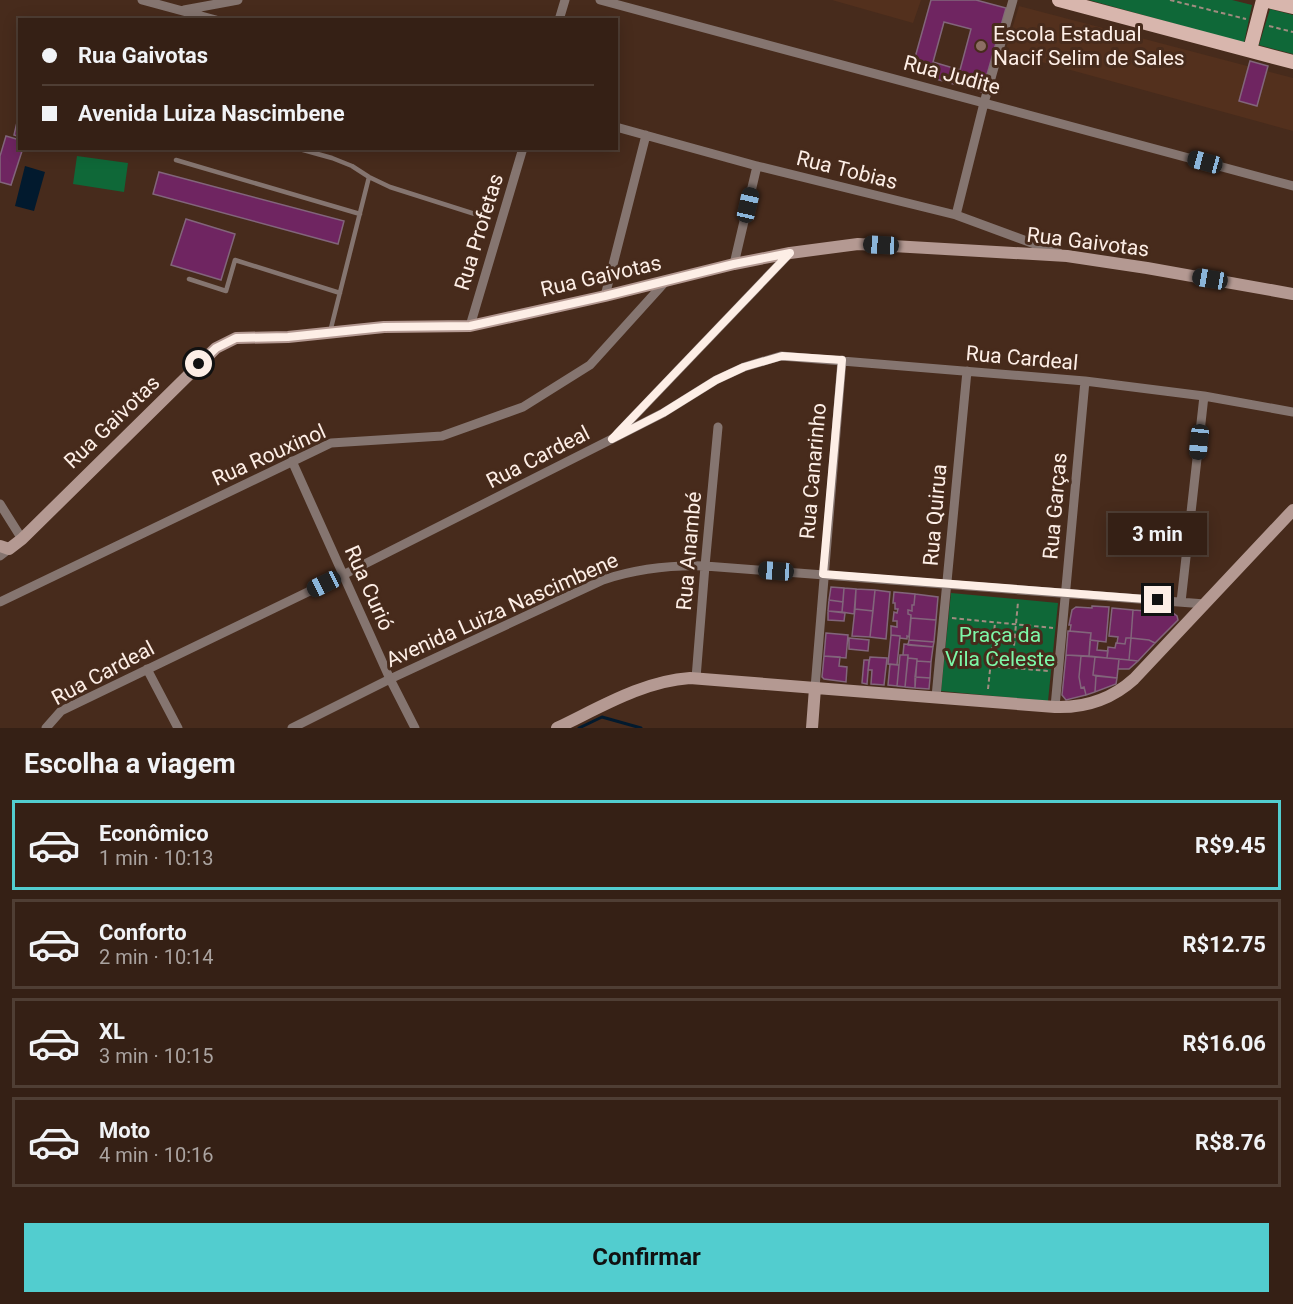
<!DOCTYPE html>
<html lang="pt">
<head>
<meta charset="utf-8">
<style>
	:root { --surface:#352015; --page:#3d281e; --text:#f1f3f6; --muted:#aaa3a0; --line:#4f3e34; --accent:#52cdcf }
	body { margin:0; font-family:Roboto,sans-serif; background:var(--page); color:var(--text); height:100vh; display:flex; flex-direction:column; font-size:22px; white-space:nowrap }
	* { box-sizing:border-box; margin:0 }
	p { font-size:20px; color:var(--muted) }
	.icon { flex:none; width:33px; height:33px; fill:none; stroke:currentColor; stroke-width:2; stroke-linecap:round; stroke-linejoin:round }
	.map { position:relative; height:728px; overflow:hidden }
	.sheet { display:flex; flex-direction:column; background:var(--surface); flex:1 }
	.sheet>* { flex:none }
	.top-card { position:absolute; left:18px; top:18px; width:600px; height:132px; border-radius:0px; box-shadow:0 3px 15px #0003,0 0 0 2px var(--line); display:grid; align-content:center; height:132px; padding:0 24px; background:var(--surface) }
	.end { position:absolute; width:27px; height:27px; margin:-14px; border:8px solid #fdeee6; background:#111; box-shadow:0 0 0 3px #111 }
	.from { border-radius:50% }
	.bubble { position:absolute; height:42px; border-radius:0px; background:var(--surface); box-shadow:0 3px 15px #0003,0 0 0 2px var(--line); font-size:20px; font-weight:700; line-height:42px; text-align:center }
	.car { position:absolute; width:18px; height:36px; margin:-18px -9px; border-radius:8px; box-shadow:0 0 4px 2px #0007; background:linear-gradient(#222 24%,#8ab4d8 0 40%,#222 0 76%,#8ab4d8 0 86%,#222 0) }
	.top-card b { display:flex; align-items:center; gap:21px; height:57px; font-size:22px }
	.top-card b+b { border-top:2px solid var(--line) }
	.top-card i { width:15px; height:15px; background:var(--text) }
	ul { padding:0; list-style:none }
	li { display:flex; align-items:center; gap:18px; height:90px; margin:0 12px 9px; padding:0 12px; border:3px solid var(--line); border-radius:0px }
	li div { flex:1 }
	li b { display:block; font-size:22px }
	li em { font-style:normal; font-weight:700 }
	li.active { border-color:var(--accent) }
	li>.icon { width:54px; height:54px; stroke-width:1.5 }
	h2 { padding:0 24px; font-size:27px; line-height:72px }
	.primary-button { display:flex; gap:12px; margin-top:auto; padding:12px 24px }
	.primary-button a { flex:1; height:69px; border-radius:0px; background:var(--accent); color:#111; font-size:24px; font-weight:700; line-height:69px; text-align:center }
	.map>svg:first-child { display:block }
</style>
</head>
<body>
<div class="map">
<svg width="1293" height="728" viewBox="0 0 1293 728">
	<rect width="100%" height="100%" fill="#472b1c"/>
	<path fill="#53301d" d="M832,0h89l-8,23z
		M1019,6l274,72v53l-288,-79z"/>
	<path fill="#0f6838" d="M1089,0h143l20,5 -8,38z
		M1270,9l23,6v39l-34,-9z
		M77,156l51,7 -4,29 -51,-8z
		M951,593l107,10 -10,98 -107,-10z"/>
	<path fill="#021a2e" d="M25,166l20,6 -11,39 -19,-5z"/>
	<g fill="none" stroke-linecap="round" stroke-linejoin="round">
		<path stroke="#021a2e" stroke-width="3" d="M579,728l23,-11 39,11"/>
	</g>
	<path fill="#6f2561" stroke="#82657b" stroke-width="1.5" fill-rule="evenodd" d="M931,0h45l30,8 -24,84 -71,-20zM944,22l27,7 -11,41 -27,-8z
		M1250,61l18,5 -11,40 -18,-5z
		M18,118h2v19l-6,-2z
		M6,136l14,4v8h3l-12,37 -11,-3v-26z
		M159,172l185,49 -6,23 -185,-50z
		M186,219l49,15 -14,46 -50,-15z
		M831,587l13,1 -1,14 -14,-2z
		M844,588l12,1 -2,25 -12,-2z
		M856,589l19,1 -2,21 -18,-2z
		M875,590l15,2 -4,47 -16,-2z
		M894,592l21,2 -1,11h-2v6l-4,-1v4l3,1 -2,22 -2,-1v3l-7,-1v-2l-9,-1v-9l6,1v-6h-4l1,-9 3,1 1,-4h-3v-6h-2z
		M915,594l23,3 -2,23 -25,-2v-3l-3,-1v-4l4,1v-6h2z
		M829,600l14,2 -1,10 -14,-1z
		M1092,606l17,1 -3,35 -16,-2 1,-7 -21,-2 1,-6h-2l3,-15 4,-3 16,1z
		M1112,608l21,2 -2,28h-5l-1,6 -8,-1 1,-6 -9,-1z
		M855,609l18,2 -3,26 -18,-1z
		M1133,610l40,3 4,3 1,4 -23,23 -6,-3 -18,-2z
		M828,611l17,2 -1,8 -16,-1z
		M911,618l25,2 -2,22 -25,-2z
		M1068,631l23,2 -2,23 -23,-1z
		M826,633l22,2 -2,23 -22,-2z
		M891,635l9,1 -3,29 -9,-1z
		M849,638l20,2 -1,11 -19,-2z
		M1126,638h5l-2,22 -22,-2 1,-11 7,1 1,-5 9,1z
		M1131,638l18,2 6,3 -17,18 -9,-1z
		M909,640l25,2 -1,5 -25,-2z
		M1090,640l8,1 -1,9 11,1 -1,7 -18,-2z
		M904,644l29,3 -2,15 -14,-1v-2l-9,-1v-3h-5z
		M900,655h8l-3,32 -8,-1z
		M1066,655l15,1 -2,21 2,11 3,-1 2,8 -20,5 -4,-5z
		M824,656l16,1 -1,9 8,1 -1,15 -22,-3 -2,-2z
		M1081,656l14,1 -2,18 3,1 -1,16 -9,3 -2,-8 -3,1 -2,-11z
		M870,657l17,1 -3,27 -13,-1 1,-14h-4z
		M1095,657l24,2 -2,19 -24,-3z
		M908,658l9,1 -2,29 -10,-1z
		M1119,659l10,1 9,1 -9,8h-11z
		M864,660h5l-2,24 -5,-1z
		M917,661l14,1 -1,16 -15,-1z
		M890,664l9,1 -2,21 -9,-1z
		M1096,676l21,2 -1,6 -21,8z
		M915,677l15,1 -1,11 -14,-1z"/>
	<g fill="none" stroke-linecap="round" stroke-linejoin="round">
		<path stroke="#a18c80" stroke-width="2" stroke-dasharray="4.5 3" stroke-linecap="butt" d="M1170,0l76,19
			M1269,26l24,6
			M952,618l101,10
			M991,666l57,5
			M1012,668l6,-66
			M988,689l7,-66"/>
		<path stroke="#857570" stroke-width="4.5" d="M296,148l36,10 20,8 17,11 21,10 88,28
			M176,160l184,54
			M189,279l37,12 9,-31 105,33
			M330,332l39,-155"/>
		<path stroke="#857570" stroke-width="9" d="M142,0l74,20
			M600,0l693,186
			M184,10l54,-10
			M559,20l6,-20
			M616,127l141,39 199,49 103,38
			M956,215l28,-112 29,-103
			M734,264l23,-98
			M605,296l41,-161
			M470,326l53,-178
			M618,433l172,-180
			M292,461l98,218 25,49
			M0,504l22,35
			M0,556l9,-7
			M0,602l331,-159 111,-7 81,-29 67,-42 76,-84
			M1181,602l23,-206
			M147,669l31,59
			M696,678l9,-112 13,-139
			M815,688l27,-328
			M936,697l31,-326
			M1055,707l30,-326
			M46,728l15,-17 282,-136 269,-136 51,-26 53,-33 28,-13 37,-11 304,25 119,15 89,16
			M292,728l98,-49 213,-99c33,-11 66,-15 102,-14l500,38"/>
		<path stroke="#b49992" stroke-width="12" d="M0,546l9,3 13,-10 194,-191 20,-10 52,-1 96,-10 86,-1 135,-30 129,-32 56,-11 68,-9 209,12 80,12 146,26
			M557,728c42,-20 86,-47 133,-50l365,29c29,1 57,-8 79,-28l159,-169
			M812,728l3,-40"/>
		<path stroke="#d8b6ad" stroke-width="14" d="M1059,0l234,62
			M1264,0l29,7
			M1250,50l13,-50"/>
	</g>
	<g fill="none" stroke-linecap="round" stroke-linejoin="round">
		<path stroke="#fdeee6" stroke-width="8" d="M199,364l17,-16 20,-10 52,-1 96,-10 86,-1 135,-30 129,-32 56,-11 -178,186 51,-26 53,-33 28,-13 38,-11 60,4 -19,214 335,26"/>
	</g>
	<circle fill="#8d6e63" stroke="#472b1c" stroke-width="2" cx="981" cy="46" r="6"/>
	<g text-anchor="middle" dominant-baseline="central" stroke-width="6" stroke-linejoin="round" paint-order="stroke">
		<g font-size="21" fill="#fdeee6" stroke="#472b1c" text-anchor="start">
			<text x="993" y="34">Escola Estadual<tspan x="993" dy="24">Nacif Selim de Sales</tspan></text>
		</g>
		<g font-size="21" fill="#fdeee6" stroke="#472b1c">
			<text transform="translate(952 75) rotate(15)">Rua Judite</text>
			<text transform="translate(847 170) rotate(14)">Rua Tobias</text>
			<text transform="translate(479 232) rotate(-73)">Rua Profetas</text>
			<text transform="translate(1088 242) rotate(7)">Rua Gaivotas</text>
			<text transform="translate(601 276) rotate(-13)">Rua Gaivotas</text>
			<text transform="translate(1022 358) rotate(5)">Rua Cardeal</text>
			<text transform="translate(112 422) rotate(-44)">Rua Gaivotas</text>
			<text transform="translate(269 455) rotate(-24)">Rua Rouxinol</text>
			<text transform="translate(538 457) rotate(-27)">Rua Cardeal</text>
			<text transform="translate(813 471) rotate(-85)">Rua Canarinho</text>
			<text transform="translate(1055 506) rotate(-85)">Rua Garças</text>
			<text transform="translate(935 515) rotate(-85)">Rua Quirua</text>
			<text transform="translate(689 551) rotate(-85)">Rua Anambé</text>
			<text transform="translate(369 588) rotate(66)">Rua Curió</text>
			<text transform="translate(502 610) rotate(-24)">Avenida Luiza Nascimbene</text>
			<text transform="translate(103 673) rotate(-28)">Rua Cardeal</text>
		</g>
		<g font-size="21" fill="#7df8a8" stroke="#472b1c">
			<text x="1000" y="635">Praça da<tspan x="1000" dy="24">Vila Celeste</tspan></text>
		</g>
	</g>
</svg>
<i class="end from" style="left:199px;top:364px"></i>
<i class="end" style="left:1158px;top:600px"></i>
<div class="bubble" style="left:1108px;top:513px;width:99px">3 min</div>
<i class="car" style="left:1205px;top:162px;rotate:285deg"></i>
<i class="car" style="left:748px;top:205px;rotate:13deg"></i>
<i class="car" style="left:881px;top:245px;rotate:273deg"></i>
<i class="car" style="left:1210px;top:279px;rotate:280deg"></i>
<i class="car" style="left:1199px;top:442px;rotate:186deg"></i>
<i class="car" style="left:776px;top:571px;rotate:274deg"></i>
<i class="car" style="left:324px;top:584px;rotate:244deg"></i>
<div class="top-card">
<b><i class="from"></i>Rua Gaivotas</b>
<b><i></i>Avenida Luiza Nascimbene</b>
</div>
</div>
<section class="sheet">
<h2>Escolha a viagem</h2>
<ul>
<li class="active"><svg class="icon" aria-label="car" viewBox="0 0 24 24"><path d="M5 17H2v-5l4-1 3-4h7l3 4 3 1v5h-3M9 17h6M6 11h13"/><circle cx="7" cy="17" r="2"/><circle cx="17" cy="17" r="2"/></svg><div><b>Econômico</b><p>1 min · 10:13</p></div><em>R$9.45</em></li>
<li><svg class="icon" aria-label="car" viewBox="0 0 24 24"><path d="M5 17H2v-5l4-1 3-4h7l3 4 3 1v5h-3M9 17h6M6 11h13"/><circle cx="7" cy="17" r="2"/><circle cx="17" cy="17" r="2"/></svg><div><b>Conforto</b><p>2 min · 10:14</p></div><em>R$12.75</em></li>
<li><svg class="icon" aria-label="car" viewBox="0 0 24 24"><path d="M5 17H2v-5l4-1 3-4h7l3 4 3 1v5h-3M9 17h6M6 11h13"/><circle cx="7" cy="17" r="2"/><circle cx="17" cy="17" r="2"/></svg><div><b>XL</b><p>3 min · 10:15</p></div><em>R$16.06</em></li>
<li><svg class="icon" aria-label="car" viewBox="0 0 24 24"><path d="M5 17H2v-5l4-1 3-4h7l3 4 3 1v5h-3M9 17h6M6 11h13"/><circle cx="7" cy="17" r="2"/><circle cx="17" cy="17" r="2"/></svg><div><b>Moto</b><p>4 min · 10:16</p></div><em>R$8.76</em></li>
</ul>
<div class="primary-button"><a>Confirmar</a></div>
</section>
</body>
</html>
